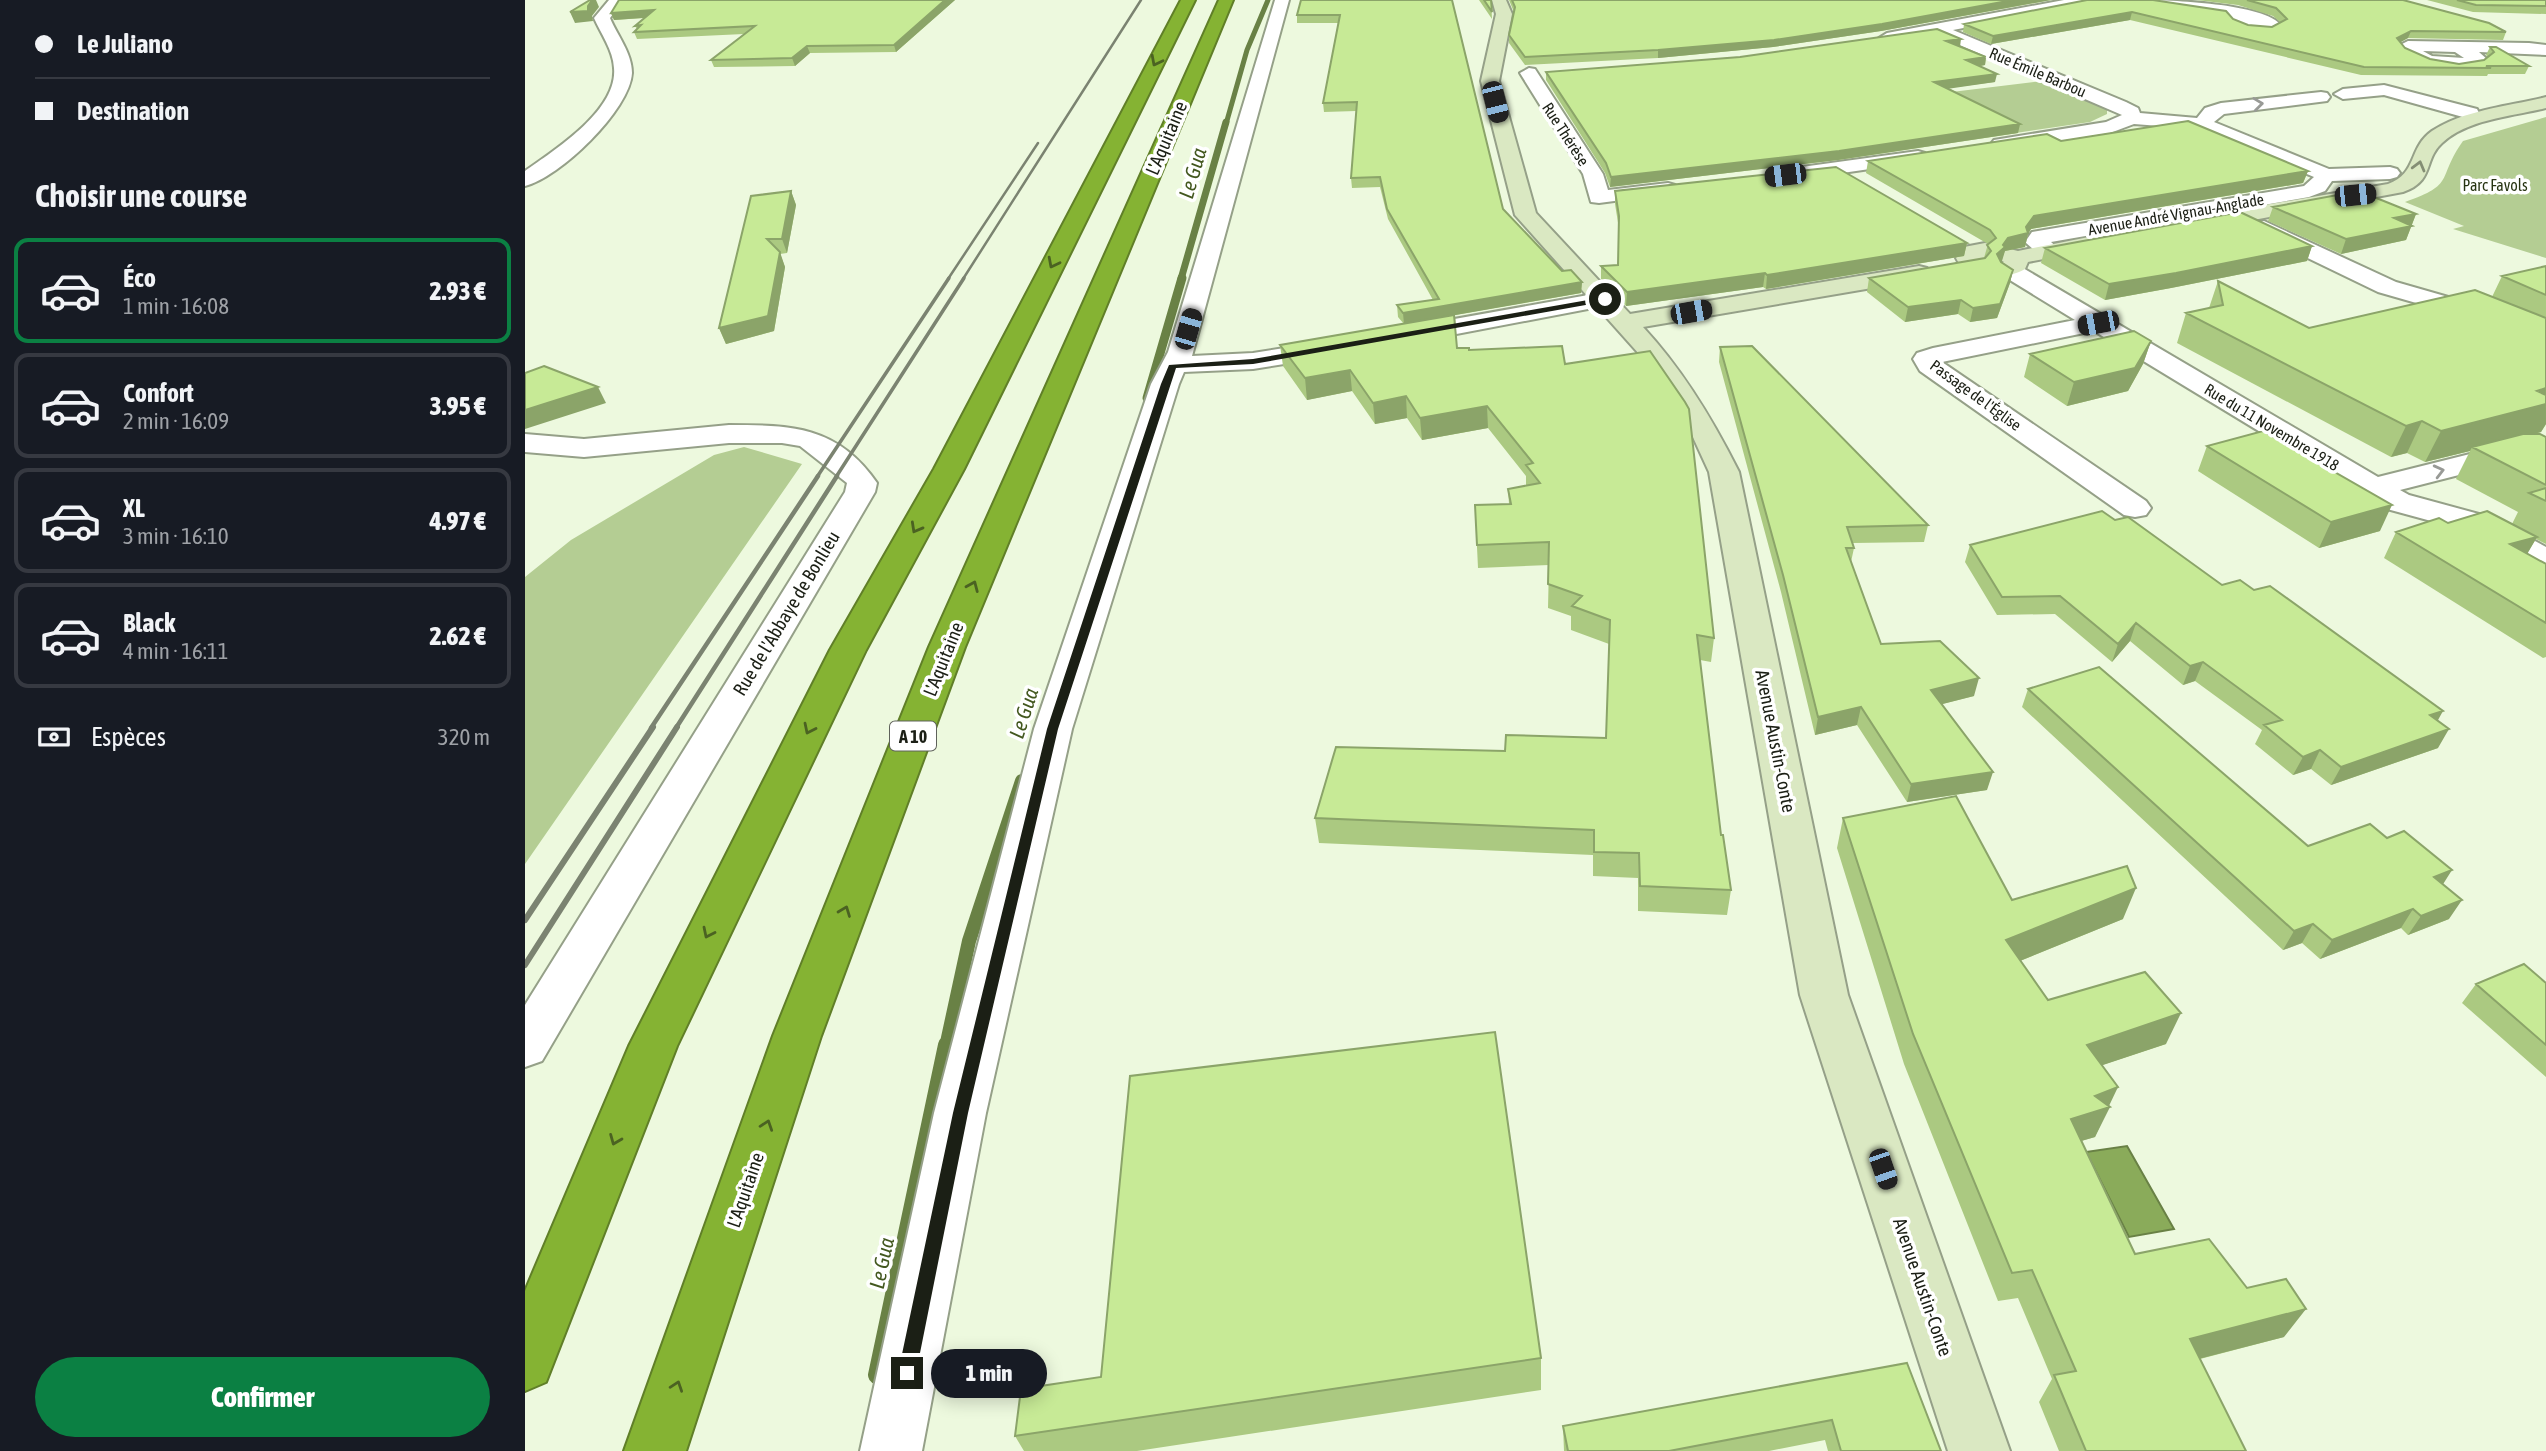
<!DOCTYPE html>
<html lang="fr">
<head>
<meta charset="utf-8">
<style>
	:root { --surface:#171b24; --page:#242831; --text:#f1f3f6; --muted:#9ea1a6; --line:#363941; --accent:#0b8043 }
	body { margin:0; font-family:"Asap Condensed",sans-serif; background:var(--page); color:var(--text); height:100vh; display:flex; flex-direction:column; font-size:26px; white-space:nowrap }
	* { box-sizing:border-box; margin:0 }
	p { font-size:23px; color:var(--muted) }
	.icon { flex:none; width:38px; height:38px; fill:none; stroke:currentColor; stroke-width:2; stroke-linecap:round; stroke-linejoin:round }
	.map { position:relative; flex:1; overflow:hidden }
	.sheet { display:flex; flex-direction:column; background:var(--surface); width:525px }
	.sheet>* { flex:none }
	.hud { display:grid; align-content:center; height:154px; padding:0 35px; background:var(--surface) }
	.end { position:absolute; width:32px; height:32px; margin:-16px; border:9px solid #1b1f15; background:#fff; box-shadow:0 0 0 4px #fff }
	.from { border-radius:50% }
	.bubble { position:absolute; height:49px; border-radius:24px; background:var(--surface); box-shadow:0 4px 18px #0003; font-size:23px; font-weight:800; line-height:49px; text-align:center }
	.car { position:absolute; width:21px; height:42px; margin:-21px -10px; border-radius:9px; box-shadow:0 0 5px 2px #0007; background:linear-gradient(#222 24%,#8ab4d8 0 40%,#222 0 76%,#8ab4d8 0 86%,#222 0) }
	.hud b { display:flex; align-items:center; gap:24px; height:66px; font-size:26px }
	.hud b+b { border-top:2px solid var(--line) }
	.hud i { width:18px; height:18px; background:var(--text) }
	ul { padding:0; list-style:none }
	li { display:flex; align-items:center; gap:21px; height:105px; margin:0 14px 10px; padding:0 21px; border:4px solid var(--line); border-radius:14px }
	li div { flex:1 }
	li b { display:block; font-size:26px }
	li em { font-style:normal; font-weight:800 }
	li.current { border-color:var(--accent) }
	li>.icon { width:63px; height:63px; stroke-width:1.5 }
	h2 { padding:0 35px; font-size:32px; line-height:84px }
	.pay { display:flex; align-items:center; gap:18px; height:77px; padding:0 35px; font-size:26px }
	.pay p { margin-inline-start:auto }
	.button { display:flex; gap:14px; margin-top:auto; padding:14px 35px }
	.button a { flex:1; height:80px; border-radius:42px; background:var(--accent); color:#fff; font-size:28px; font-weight:800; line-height:80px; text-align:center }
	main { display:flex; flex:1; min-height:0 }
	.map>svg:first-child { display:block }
</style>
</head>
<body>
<main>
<section class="sheet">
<div class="hud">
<b><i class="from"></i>Le Juliano</b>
<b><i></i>Destination</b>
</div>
<h2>Choisir une course</h2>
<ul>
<li class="current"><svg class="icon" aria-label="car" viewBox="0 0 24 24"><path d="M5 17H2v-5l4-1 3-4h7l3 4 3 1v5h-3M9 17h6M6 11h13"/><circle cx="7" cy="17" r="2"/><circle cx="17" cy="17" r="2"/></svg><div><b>Éco</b><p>1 min · 16:08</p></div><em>2.93 €</em></li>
<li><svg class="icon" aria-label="car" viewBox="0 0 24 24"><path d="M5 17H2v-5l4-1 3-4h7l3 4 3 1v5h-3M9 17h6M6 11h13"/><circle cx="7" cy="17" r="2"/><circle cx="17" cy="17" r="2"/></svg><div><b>Confort</b><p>2 min · 16:09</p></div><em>3.95 €</em></li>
<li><svg class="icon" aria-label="car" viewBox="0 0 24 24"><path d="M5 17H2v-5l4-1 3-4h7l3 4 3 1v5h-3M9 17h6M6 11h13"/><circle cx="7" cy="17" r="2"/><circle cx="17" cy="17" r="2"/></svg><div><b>XL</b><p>3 min · 16:10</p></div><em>4.97 €</em></li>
<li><svg class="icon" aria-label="car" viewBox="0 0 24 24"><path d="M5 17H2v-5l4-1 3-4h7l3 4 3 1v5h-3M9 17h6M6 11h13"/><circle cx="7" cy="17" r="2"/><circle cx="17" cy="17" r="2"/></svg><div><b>Black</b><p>4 min · 16:11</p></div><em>2.62 €</em></li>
</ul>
<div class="pay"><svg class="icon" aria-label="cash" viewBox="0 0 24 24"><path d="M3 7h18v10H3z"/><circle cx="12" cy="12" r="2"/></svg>Espèces<p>320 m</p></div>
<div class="button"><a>Confirmer</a></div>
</section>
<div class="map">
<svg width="2021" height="1451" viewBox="0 0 2021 1451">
	<rect width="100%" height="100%" fill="#edf9de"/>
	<path fill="#b4cd93" d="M1517,81l60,25 5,4v4l-17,8 -81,12 -140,-32z
		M2021,117v141l-93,-29 11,-3 -59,-24c52,-18 31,-23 58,-61z
		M219,447l58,17 -277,400v-287l46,-37 143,-85z"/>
	<path fill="#8aab5a" stroke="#698145" stroke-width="2" d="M1602,1146l47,83 -45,8 -43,-85z"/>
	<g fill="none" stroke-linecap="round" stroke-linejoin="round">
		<path stroke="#698145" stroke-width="5" d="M701,124l21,-74 21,-50"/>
		<path stroke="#698145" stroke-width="7" d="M656,279l45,-157"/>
		<path stroke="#698145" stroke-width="9" d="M622,398l35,-120"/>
		<path stroke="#698145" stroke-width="14" d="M421,1047l23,-106 53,-160"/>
		<path stroke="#698145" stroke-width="18" d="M352,1375l70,-330"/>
		<defs>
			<path id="street" d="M84,0h15l-14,18c7,17 22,35 22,55 -2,37 -73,105 -107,113v-15c30,-21 93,-61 89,-103 -1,-18 -13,-34 -20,-50z
				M750,0h14l-97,356 61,-3 82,-13 9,2 4,6 -4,6 -9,2 -82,13 -69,3 -5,12 -107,345 -86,384 -64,338h-62l74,-338 100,-384 117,-345 17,-32z
				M1539,0h31l-7,4 -135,26 173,72 12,6 2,5 57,5 8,-10 16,-5 100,-11 6,1 3,4 -3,4 -103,13 -10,8 115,47 61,-2 7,2 3,4 -3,4 -7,2 -58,2 -7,10 -16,6 -258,45 10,9 -4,5h-16l-16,-14 7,-10 272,-46 10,-9 -115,-48 -65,-5 -24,9 -109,17 -7,-2 -3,-4 3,-4 112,-18 16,-7 -188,-81 -47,9 -8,-5 8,-5z
				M1615,0c29,0 125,3 142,26 -13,12 -43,5 -55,-5l-1,-5 -79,-12z
				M1883,41l121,2 17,2v10l-67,-3 9,8c-17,19 -77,5 -92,-13zM1898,51l32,1 9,6 -32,-2z
				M1004,68l6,1 68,105 5,16 60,-7 7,2 4,4 -4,4 -76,10 -8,-1 -8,-28 -63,-101z
				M1859,85l93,24 2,4 -9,6 -86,-24 -41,4 -9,-5 9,-5z
				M1393,151l7,2 3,4 -3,4 -138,20 -7,-2 -3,-4 3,-4 7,-2z
				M1739,221l132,61 101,29 49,22v18l-67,-30 -101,-29 -122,-59 -3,-5 3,-5z
				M1483,262l8,2 362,213 128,-32h40v18h-40l-106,27 9,5 81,22 56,30v23l-12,-3 -66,-36 -81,-22 -293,-178 -152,31 204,139 5,7 -5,7 -11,2 -11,-2 -204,-144 -7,-12 4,-6 16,-5 142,-28 -75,-46 -4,-5 4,-5z
				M1080,292l9,2 3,5 -3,5 -210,40 -9,-3 -4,-5 4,-5 9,-3z
				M204,425c63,0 109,1 148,58l-2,9 -333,569 -17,6v-62l320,-513 2,-9 -47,-37 -18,-3h-53l-145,14 -59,-5v-18l59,5z"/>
			<path id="secondary" d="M967,0h14l6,14 -13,67 37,132 94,101 289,-48 8,2 4,5 -4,5 -8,2 -276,47c40,43 70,93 96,145l109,523 162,456h-62l-148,-456 -91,-523 -23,-50 -46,-67 -125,-140 -34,-134 15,-67z
				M2021,97v11c-32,8 -79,11 -104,35 -19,17 -7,38 -39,49l-208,39 -8,-2 -3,-5 3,-5 8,-2 193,-33c30,-11 20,-36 44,-53 31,-21 78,-25 114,-34z
				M1569,236l8,2 3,5 -3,5 -74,14 -3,7c-19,11 -58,12 -69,-11l8,-11 21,-4 33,8zM1455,258h17l7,4 -11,1z"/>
			<path id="highway" d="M656,0h14l-231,469 -98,181 -189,396 -131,336 -21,9v-100l104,-245 201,-396 104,-181z
				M694,0h14l-268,647 -144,389 -135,415h-62l149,-415 156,-389z"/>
		</defs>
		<use href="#street" stroke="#95a088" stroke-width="4"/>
		<use href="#secondary" stroke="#95a088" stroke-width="4"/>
		<use href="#highway" stroke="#607f28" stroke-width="4"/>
		<use href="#street" fill="#fff" fill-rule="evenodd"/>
		<use href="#secondary" fill="#dae8c2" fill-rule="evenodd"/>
		<use href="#highway" fill="#85b333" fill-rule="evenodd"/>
		<path stroke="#7b8371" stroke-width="2.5" d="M423,279l90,-136
			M438,279l178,-279"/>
		<path stroke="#7b8371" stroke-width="3.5" d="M292,477l132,-199
			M311,477l128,-199"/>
		<path stroke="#7b8371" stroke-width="4.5" d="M126,728l167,-252
			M151,728l161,-252"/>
		<path stroke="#7b8371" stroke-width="6" d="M0,920l128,-193
			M0,965l152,-238"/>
	</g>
	<path fill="#abc981" d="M430,0l-59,52 -86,1 -15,13 -81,1 -3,-7 33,-26 -107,5 -3,-7 3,-3 -2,-3 9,-8 -30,2 -3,-7z
		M927,0l51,209 59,62 20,11 -1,11 -126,22 2,33 108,16 149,274 -3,24 -11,-2 21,175 10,55 -4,25 -89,-4v-33l-45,-2v-21l-274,-12 -4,-25 190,-67 101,-13 3,-94 -38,-14v-14l-23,-8 1,-43 -71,3 -3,-63 34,-1 -1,-15 18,-3v-10l-38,-48 -66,12 -15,-22 -32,6 -23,-33 -45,9 -24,-34 -3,-21 124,-21 -6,-7 -1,-12 36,-5 -45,-81 -8,-32 -28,1 -1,-10 5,-67 -32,1 -1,-9 15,-80h-41v-8z
		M954,0h12l1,19z
		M984,0h542l-170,31 -108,16 -115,11 -133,7 -16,-22v-8l5,-23z
		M1562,0l146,19 15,6 24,2 8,-5 -7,-6 -35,-11 -41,-5h206l103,32 -3,8 -95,-2 -8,4 5,6 25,11 29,5 25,-4 4,-3 -2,-2 4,-8 39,19 -4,8h-37l-1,2 -126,-1 -231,-55 -139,24 -28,-12 1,-8z
		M1902,0h119v14l-73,-2z
		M1435,46l26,11 -1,8 -5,1 15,16 -47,6 72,36 -2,9 -180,27 -228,27 -5,-14 -59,-93v-8z
		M1536,141l247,30 -5,12 -272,46 -3,5 -3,13 -20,4 -1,2 -3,9 12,8 -3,13 -13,35 -27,4 -12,-8 -53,8 -38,-30 2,-14 115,-20 4,-14 -122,-71 2,-12z
		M266,191l5,14 -9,48 -7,1 5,13 -11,64 -48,13 -7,-16z
		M1090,191l352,52 -3,13 -198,33 -3,-2 -137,19 -25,-27v-13l17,-1 1,-36 -4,-25z
		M1748,207l143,7 -10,26 -65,14 -73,-33z
		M1787,246l-5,15 -136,27 -66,12 -64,-37 4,-15z
		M2021,266v158l-5,8 -6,2 11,3v107l-10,-5 -9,14 19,11v93l-3,1 -159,-100 12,-26 52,-9 64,1 6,-12 -62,-33 14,-28 -45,11 -18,-9 -16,4 -214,-114 9,-30 23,-5 9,-27 91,47 183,-31 10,-21z
		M1626,341l-8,23 -15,27 -61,15 -43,-29 6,-23z
		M1195,347l208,178 -4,17 -71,1 1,5 -3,14 30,82 93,52 -32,8 45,86 -80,12 -50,-77 -42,10 -34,-143 -62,-230z
		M1682,446l173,85 -61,17 -121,-77z
		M1590,520l107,65 215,136 1,27 -107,37 -20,-16 -18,6 -38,-31 7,-14 -67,-49 -12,4 -53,-44 -18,21 -57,-48 -58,1 -32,-53 5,-17z
		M1503,689l280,157 135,38 6,35 -41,16 -7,-7 -81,31 -18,-16 -19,7 -261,-243z
		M1318,818l169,82 111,19 -103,42 28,39 118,44 -64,21 7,41 -14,31 -14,4 54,113 149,83 -84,22 46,92h-187l-20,-49 13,-23 -34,-81 -20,3 -94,-237 -67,-216z
		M2021,983v94l-84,-74 14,-19z
		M1016,1358v32l-404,61h-113l-9,-15z
		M1382,1363l34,88h-113l-3,-11 -56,11h-205l-1,-25z"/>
	<path fill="#8ba469" d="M67,0h4l3,7 -7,9 1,5 -18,2 -5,-11z
		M420,0h10l-59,52 -2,-7z
		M1488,0h38l-170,31 -108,16 -115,11v-8z
		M129,10l2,7 -42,3 -3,-7z
		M1607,12l-2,8 -139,24 2,-8z
		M1886,31l-3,7 -14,8 3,-8z
		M1436,39l-1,8 -14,-6z
		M282,46l3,7 -15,13 -3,-8z
		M1461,57l-1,8 -20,4 1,-9z
		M1472,74l-2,8 -62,9 1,-9z
		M1495,124l-2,9 -180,27 -228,27 1,-10z
		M1783,171l-5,12 -272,46 -3,5 -3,13 -20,4 -3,10 -8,6 3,-13 11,-16 18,-11 8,-11z
		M266,191l5,14 -9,48 -5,-14z
		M1891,214l-10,26 -65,14 5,-15 48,-21z
		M1442,243l-3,13 -198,33 1,-14z
		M1787,246l-5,15 -136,27 -66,12 4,-16z
		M255,252l5,15 -11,64 -48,13 -7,-16z
		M1488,270l-3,13 -13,35 -27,4 3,-14z
		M1240,273l-2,14 -137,19 1,-14z
		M1057,282l-1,11 -177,31 -1,-11z
		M1436,300l-3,14 -53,8 3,-15z
		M1626,341l-8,23 -15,27 -61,15 7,-24z
		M825,370l2,21 -45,9 -2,-22z
		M73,387l8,16 -81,26v-19z
		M2021,388v36l-5,8 -64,17 -5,-2 -2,4 -45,11 16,-31 96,-40z
		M881,396l1,22 -32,6 -2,-21z
		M962,406l1,22 -66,12 -2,-22z
		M1897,421l-15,32 -16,4 15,-31z
		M1867,505l-12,26 -61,17 12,-26z
		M2012,537l-15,26 -12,-19z
		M1611,623l-6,18 -18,21 6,-18z
		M1678,662l-8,19 -12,4 7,-19z
		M1454,678l-5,18 -47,12 4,-18z
		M1336,707l-4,18 -42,10 3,-18z
		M1918,711l-10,18 -3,-14z
		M1924,729l-11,19 -107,37 10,-18z
		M1795,750l-9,19 -18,6 10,-18z
		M1468,772l-6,18 -80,12 4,-18z
		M1927,870l-12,19 -6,-12z
		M1611,888l-13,31 -128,52 11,-31z
		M1937,900l-13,19 -41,16 13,-19z
		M1888,909l-12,19 -81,31 12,-19z
		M1788,924l-11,19 -19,7 11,-19z
		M1656,1013l-15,31 -93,31 14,-30z
		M1593,1087l-10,21 2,-1 -15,30 -38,11 14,-29 24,-23z
		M1781,1309l-22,28 -113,29 19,-27z"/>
	<path fill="#c7ea96" stroke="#8ba469" stroke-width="2" d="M65,0h2l-4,6v5l-18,1z
		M94,0h326l-51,45 -87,1 -15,12 -81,2 44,-34 -121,6 7,-7 -6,1 19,-16 -43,3z
		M776,0h151l51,209 59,62 9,-1 11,12 -179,31 -6,-8 42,-6 -52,-90 -7,-32 -29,1 6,-76 -34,1 17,-88h-43z
		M959,0h7l1,12z
		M987,0h501l-131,24 -108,16 -116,10 -133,7 -16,-22 6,-28z
		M1562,0h66l73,11 7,8 15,6 24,2 15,-8 -11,-11 -29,-8h156l86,23 17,9 -95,-1 -14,7 8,10 25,11 29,5 25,-4 10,-8 -4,-5h6l33,19h-43l5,2 -127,-1 -232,-55 -139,24 -29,-12z
		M1932,0h89v6l-70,-1z
		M1412,29l24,10 -15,2 40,16 -20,3 31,14 -63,8 86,42 -181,27 -228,26 -5,-14 -60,-91 194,-15z
		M1663,121l120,50 -274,45 -8,11 2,6 -20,5 -5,7 2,2 -8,7 4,8 12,8 -13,34 -27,4 -12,-8 -53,7 -39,-29 116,-20 6,-7 -4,-6 9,-7 -6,-8 -122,-69 179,-27 14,7z
		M1311,167l131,76 -200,32 -2,-2 -138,19 -26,-26 17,-1 1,-49 -4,-25z
		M266,191l-9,48h-15l13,13 -12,64 -49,12 32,-132z
		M1834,191l57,23 -22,4 18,8 -66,13 -73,-32z
		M1715,212l72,34 -136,27 -67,11 -64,-36z
		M2021,266v29l-44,-19z
		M1693,281l91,47 166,-38 71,28v70l-9,3 9,4v9l-105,27 -19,-10 -16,5 -220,-113 37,-8z
		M929,315l3,33h12v2l93,-4 3,18 85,-13 35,51 4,7 25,229 -17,-3 24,200h2l8,55 -91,-4 -1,-33 -45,-1v-22l-279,-12 21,-71 169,4 1,-16 100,3 4,-118 -38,-14 10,-10 -34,-12 1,-42 -72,3 -2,-40 36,-1 -3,-15 32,-6 -14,-18 7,-2 -46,-57 -67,12 -14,-22 -33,7 -23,-33 -45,8 -25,-33z
		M1609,331l17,10 -16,27 -61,14 -44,-28z
		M1227,346l176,179 -81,2 7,21h-8l35,96 59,-3 39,37 -48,12 62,82 -82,12 -50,-77 -43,10 -35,-142 -63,-228z
		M19,366l54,21 -73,23v-37z
		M1738,431l129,74 -61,17 -124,-76z
		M1998,434h17l6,3v48l-74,-38z
		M2021,488v13l-17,-8z
		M1577,511l13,9 13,-3 94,68 18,-5 14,10 16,-4 173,125 -13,4 19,14 -108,38 -21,-17 -17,7 -39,-32 18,-5 -79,-58 -13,4 -54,-43 -18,21 -58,-48 -58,1 -32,-52z
		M1962,511l50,26 -27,7 36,20v59l-150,-91 43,-14 9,5z
		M1574,667l209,179 62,-22 17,14 17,-7 48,39 -18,7 28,23 -41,16 -8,-7 -81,31 -19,-16 -19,7 -266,-242z
		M1431,796l56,104 115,-34 9,22 -130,52 42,60 97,-28 36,41 -94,32 31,42 -23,9 15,11 -39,12 64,135 74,-15 38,49 39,-9 20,30 -116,30 56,112h-160l-32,-76 22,-4 -44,-101 -20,3 -99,-239 -70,-216z
		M1999,964l22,19v62l-70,-61z
		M970,1032l46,326 -526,78 6,-47 80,-12 29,-301z
		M1382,1363l34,88h-100l-9,-31 -163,31h-101l-5,-25z"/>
	<defs><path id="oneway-chevron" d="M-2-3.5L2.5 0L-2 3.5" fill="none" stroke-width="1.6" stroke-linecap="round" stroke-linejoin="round" transform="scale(1.75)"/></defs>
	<g stroke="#4b6222">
		<use href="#oneway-chevron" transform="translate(631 61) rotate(117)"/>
		<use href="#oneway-chevron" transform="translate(528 263) rotate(117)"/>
		<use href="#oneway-chevron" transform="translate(391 528) rotate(119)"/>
		<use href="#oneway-chevron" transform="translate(448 586) rotate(-67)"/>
		<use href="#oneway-chevron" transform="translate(284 729) rotate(116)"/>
		<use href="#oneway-chevron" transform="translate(320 911) rotate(-69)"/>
		<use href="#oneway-chevron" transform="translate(183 933) rotate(116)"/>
		<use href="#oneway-chevron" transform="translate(242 1125) rotate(-71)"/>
		<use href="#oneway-chevron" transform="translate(90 1140) rotate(112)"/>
		<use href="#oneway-chevron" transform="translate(152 1386) rotate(-71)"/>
	</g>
	<g stroke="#989a96">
		<use href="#oneway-chevron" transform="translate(1733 104) rotate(-7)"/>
		<use href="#oneway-chevron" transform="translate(1914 471) rotate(-14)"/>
	</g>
	<use stroke="#848e74" href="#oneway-chevron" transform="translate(1894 166) rotate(-75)"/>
	<path fill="#1b1f15" d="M1080,297l3,4 -355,63 -77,4 -118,361 -90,384 -52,260 -3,6 -6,3 -6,-3 -3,-6 55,-260 94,-384 114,-345 8,-19 84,-6z"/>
	<g text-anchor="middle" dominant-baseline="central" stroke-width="7" stroke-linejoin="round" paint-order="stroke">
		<g font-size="16" fill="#1b1f15" stroke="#fff">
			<text transform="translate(1513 72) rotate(23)">Rue Émile Barbou</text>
			<text transform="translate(1041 134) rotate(57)">Rue Thérèse</text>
			<text transform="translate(1651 214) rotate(-10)">Avenue André Vignau-Anglade</text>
			<text transform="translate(1451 395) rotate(36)">Passage de l'Église</text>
			<text transform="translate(1747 427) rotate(31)">Rue du 11 Novembre 1918</text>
		</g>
		<g font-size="16" fill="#273412" stroke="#fff">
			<text x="1970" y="185">Parc Favols</text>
		</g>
		<rect fill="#fff" stroke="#5f625b" stroke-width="2" x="365" y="721.5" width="46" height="29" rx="5"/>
		<g font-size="18" font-weight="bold" fill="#1b1f15">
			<text x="388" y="736">A 10</text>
		</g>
		<g font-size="19" fill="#1b1f15" stroke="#fff">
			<text transform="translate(641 138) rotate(-67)">L'Aquitaine</text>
			<text transform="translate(261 613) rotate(-59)">Rue de l'Abbaye de Bonlieu</text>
			<text transform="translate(418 659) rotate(-68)">L'Aquitaine</text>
			<text transform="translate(1251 741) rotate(79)">Avenue Austin-Conte</text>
			<text transform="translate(220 1190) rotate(-71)">L'Aquitaine</text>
			<text transform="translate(1398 1287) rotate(71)">Avenue Austin-Conte</text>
		</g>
		<g font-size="21" font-style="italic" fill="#43581f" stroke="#fff">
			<text transform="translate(667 173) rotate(-74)">Le Gua</text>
			<text transform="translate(498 713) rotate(-72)">Le Gua</text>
			<text transform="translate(356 1263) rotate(-78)">Le Gua</text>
		</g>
	</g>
</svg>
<i class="end from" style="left:1080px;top:299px"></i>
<i class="end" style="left:382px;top:1373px"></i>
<div class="bubble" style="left:406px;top:1349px;width:116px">1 min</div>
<i class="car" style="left:970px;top:102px;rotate:166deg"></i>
<i class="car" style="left:1260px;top:175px;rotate:263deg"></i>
<i class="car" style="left:1830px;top:195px;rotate:84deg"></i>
<i class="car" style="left:1166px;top:312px;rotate:80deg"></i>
<i class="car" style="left:1573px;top:323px;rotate:259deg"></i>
<i class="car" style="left:663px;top:329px;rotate:16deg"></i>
<i class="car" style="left:1358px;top:1169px;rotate:161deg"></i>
</div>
</main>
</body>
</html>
